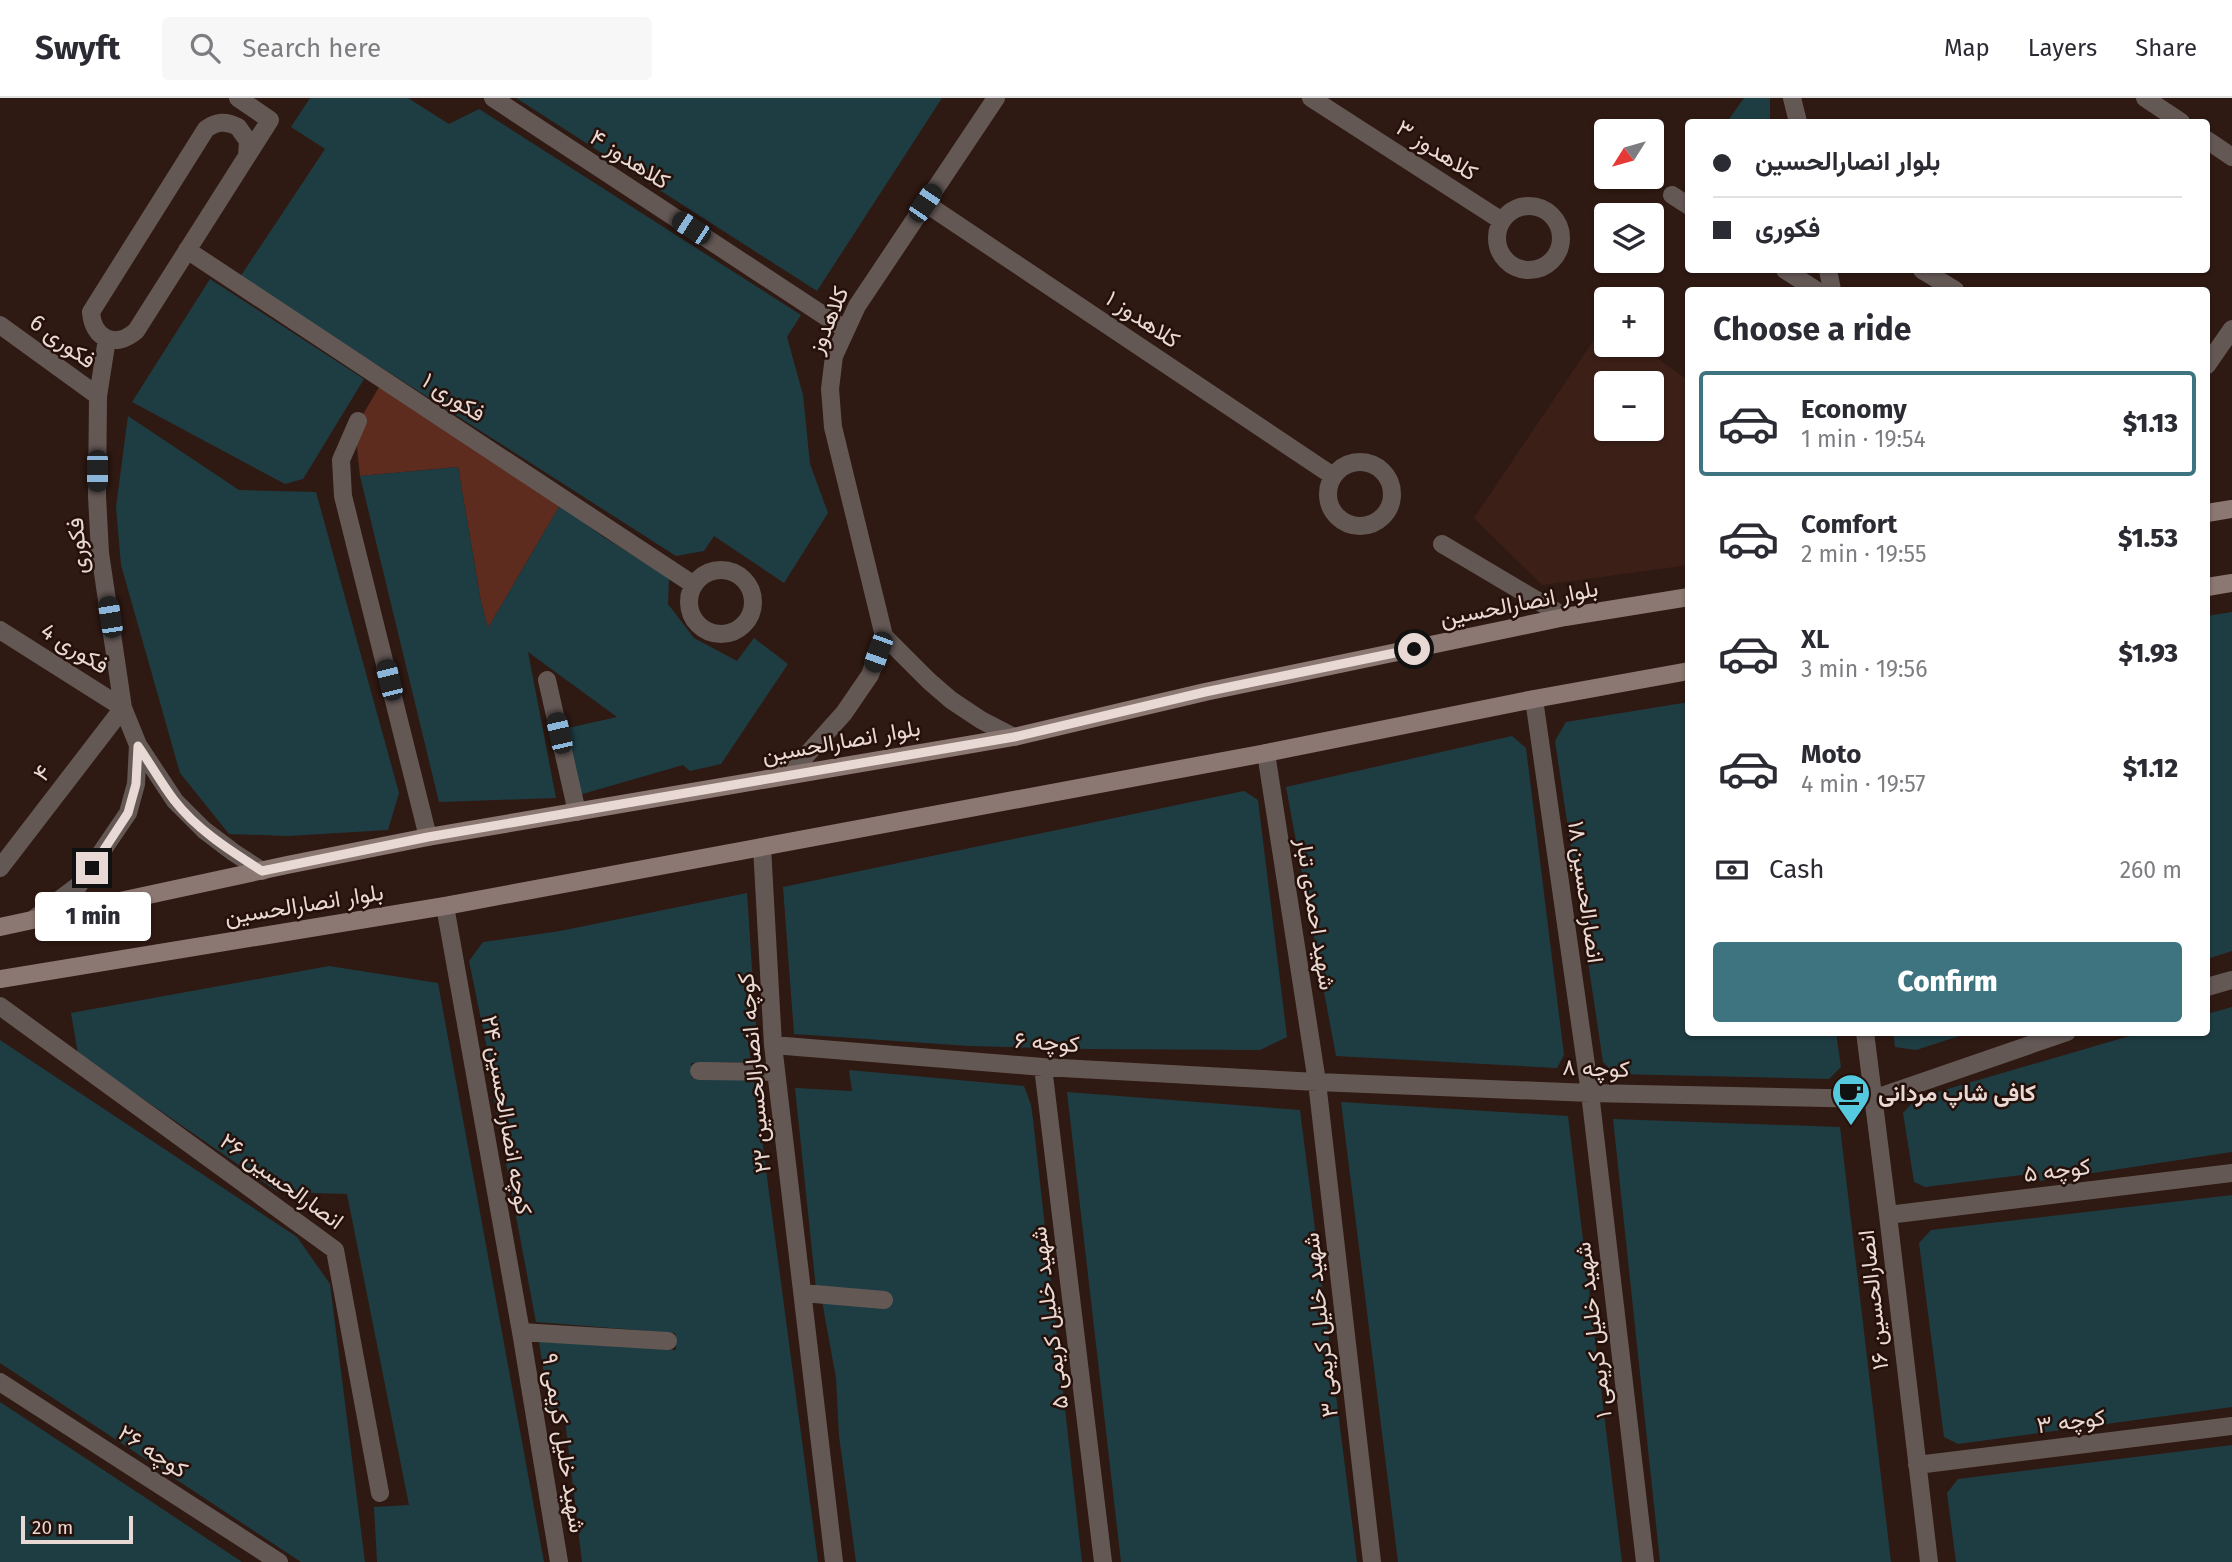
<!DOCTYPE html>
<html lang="en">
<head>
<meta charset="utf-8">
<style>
	:root { --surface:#fff; --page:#f7f7f7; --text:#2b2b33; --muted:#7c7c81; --line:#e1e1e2; --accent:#3e7380 }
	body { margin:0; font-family:"Fira Sans",Vazirmatn,sans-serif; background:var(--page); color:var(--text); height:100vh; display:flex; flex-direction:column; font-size:26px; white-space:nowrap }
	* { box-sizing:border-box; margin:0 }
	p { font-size:23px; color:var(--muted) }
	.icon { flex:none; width:38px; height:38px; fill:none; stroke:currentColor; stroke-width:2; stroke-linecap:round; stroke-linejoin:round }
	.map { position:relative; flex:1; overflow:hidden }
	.drawer { position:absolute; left:1685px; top:189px; width:525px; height:749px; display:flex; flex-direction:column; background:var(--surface); border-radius:7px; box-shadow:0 2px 5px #0004 }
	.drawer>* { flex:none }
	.hud { position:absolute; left:1685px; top:21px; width:525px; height:154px; border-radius:7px; box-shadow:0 2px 5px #0004; display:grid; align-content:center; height:154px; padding:0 28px; background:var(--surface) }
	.needle { width:46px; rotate:233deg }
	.controls { position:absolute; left:1594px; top:21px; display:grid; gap:14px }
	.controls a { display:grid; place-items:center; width:70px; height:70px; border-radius:7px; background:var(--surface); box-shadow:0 2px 5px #0004; font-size:35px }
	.scale { position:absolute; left:21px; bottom:18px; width:112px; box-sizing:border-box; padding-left:7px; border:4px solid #e9d9d4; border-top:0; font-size:19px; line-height:24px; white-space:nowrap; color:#e9d9d4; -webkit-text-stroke:5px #25100a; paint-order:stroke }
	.end { position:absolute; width:32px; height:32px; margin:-16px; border:9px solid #e9d9d4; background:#111; box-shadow:0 0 0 4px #111 }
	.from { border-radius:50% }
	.bubble { position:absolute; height:49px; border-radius:7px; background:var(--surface); box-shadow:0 2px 5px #0004; font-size:23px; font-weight:800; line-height:49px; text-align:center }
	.car { position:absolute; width:21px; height:42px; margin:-21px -10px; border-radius:9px; box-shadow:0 0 5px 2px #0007; background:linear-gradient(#222 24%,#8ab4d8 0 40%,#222 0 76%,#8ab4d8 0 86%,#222 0) }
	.hud b { display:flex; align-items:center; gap:24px; height:66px; font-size:26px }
	.hud b+b { border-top:2px solid var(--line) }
	.hud i { width:18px; height:18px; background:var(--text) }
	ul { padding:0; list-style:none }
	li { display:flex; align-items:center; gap:21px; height:105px; margin:0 14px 10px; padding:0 14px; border:4px solid transparent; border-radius:7px }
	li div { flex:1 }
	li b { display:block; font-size:26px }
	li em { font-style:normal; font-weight:800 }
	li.current { border-color:var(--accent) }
	li>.icon { width:63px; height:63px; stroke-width:1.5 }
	h2 { padding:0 28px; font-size:32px; line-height:84px }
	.pay { display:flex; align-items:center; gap:18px; height:77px; padding:0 28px; font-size:26px }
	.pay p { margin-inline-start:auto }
	.primary-button { display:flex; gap:14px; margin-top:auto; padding:14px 28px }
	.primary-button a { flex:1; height:80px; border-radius:7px; background:var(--accent); color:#fff; font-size:28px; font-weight:800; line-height:80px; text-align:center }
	header { display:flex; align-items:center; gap:42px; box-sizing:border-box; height:98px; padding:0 35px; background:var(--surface); border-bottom:2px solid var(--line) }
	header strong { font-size:33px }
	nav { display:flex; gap:38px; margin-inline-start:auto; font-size:24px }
	.search { width:490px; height:63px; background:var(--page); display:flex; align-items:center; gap:18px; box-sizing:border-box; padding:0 24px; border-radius:7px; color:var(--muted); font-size:26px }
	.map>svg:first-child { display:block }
</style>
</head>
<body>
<header>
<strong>Swyft</strong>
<div class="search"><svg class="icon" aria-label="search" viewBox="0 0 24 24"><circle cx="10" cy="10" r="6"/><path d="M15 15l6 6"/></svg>Search here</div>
<nav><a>Map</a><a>Layers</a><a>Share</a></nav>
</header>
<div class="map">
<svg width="2232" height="1464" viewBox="0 0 2232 1464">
	<rect width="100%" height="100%" fill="#2f1913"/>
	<path fill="#3c2018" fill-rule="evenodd" d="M1606,224v23h33l50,36v184l-147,20 -68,-67zM1606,285h46v46h-46z"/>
	<path fill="#5d2c1e" d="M379,289l181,118 -72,123 -7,-26 -23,-135 -98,9 -5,-48z"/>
	<path fill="#1e3d43" d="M310,0h98l41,26 30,-15 322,206 -14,22 16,58 7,69 18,49 -44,70 -70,-47 -10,15 -28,5 -436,-279 85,-128 -34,-22z
		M516,0h426l-125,193z
		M1744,0h26v24h-43z
		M210,181l154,100 -61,100 -18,5 -153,-82z
		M128,318l111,74 77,2 83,301 -11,37 -100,6 -59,-2 -49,-61 -59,-208 -5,-58z
		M458,369l23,135 7,26 72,-123 42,31 67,42 -1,26 26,34 43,23 17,-23 34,26 -67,100 -31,7 -7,-6 -104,30 -11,-67 49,-11 -89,-65 28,146 -117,4 -79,-326z
		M2232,514v339l-25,8v-343z
		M1689,604v330h147l5,35 -12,12 -214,-5 -12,-12 -48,-321 11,-19z
		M1512,638l14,12 38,307 -7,13 -221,-12 -50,-269z
		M1244,693l14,9 29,237 -27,13 -174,-1 -117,-3 -175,-12 -11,-147z
		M747,795l9,134 -10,2 5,33 -60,1v11l1,4 62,1 64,483h-236l-18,-151 -15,-1 -10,-69 137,9 -1,-17 -139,-11 -44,-233 -4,-36 -19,-92 14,-19 77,-11z
		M329,868l109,17 106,579h-167l-3,-55 35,-2 -62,-311 -69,-2 -200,-138 -7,-41z
		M2232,909v145l-192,29 -2,-8 -113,14 -11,-5 -11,-69 14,-15 226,-66h64v-18z
		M1893,934h76v1l-53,17 -21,-3z
		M0,942l297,197 33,47 35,278h-64l-301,-199z
		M849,972l175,16 7,19 2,14 49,443h-226l-17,-126 -3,-58 -14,-77 -6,-12 -21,-201 57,3z
		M1067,994l233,18 57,452h-236z
		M1341,1004l227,14 54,446h-224z
		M1613,1021l227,8 51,435h-231z
		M2232,1097v212l-274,37 -14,-7 -25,-194 12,-13z
		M0,1304l149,98 93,62h-242z
		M2232,1347v117h-276l-9,-69 11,-14z"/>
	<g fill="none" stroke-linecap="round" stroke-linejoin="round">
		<path stroke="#645855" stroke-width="18" d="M1672,97l17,11
			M1785,172l31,20"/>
		<path stroke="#645855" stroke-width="18" d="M238,0l32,22 -134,211c-21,18 -43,8 -45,-19l115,-183c11,-8 20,-8 32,-2l10,14 -1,15
			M493,0l353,232
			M996,0l-139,208 -23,50 -4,33 3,38 51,209 45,45 22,19 30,20 33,17
			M1311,0l191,123
			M1792,0l6,24
			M2145,0l36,24
			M2207,42l25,17
			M925,105l408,273
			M1497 140a32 32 0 1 1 64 0a32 32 0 1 1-64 0Z
			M187,152l507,335
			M1828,172l4,20
			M1922,172l33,20
			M0,227l98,71
			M107,241l-9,57 -1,100 3,57 23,155 15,37 37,56 29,29 29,22 29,19
			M2207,267l25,-36
			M358,323l-17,39 2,36 85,341
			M1328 396a32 32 0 1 1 64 0a32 32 0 1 1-64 0Z
			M1442,446l123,73
			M689 504a32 32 0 1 1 64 0a32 32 0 1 1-64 0Z
			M0,532l123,78 -123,160
			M547,582l30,132
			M1534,601l56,394 55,469
			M1266,655l51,329 55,480
			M772,680l30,-18 42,-47 26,-38 14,-39
			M762,749l11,198 61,517
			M445,808l76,426 38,230
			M35,820l44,-33 49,-72 8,-29 2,-39
			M2207,889l25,-7
			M0,908l335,244 45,243
			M1865,934l23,183 41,347
			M773,947l270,22 274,15 273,11 283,6 194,-67
			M1043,969l60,495
			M699,973l77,1
			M1888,1117l344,-42
			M803,1195l81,7
			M521,1234l147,9
			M0,1284l279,180
			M1917,1367l315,-39"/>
		<path stroke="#8c7872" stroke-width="18" d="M2207,415l25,-4
			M2207,489l25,-4
			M0,829l287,-62 141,-28 586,-100 191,-45 360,-75 124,-20
			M0,881l445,-73 821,-153 268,-54 155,-28"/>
	</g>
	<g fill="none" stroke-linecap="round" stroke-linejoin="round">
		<path stroke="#e9d9d4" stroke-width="9" d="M92,770l36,-55 8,-29 2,-38c12,17 23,37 36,54 23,30 57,51 88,71l166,-34 586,-100 191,-45 209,-43"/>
	</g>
	<defs>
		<symbol id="cafe-pin" viewBox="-11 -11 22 30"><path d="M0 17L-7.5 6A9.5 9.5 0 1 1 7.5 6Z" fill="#55cadf" stroke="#25100a"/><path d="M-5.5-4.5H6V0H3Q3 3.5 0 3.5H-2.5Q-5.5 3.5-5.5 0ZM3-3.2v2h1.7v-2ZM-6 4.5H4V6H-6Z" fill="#111"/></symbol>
	</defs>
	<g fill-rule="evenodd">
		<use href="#cafe-pin" x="1829" y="973" width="44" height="60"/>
	</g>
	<g text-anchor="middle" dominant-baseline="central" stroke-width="5" stroke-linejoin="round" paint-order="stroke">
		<g font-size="23" fill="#e9d9d4" stroke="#25100a">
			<text transform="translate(1437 52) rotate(33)">کلاهدوز ۳</text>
			<text transform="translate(630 61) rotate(33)">کلاهدوز ۴</text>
			<text transform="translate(1143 221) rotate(34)">کلاهدوز ۱</text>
			<text transform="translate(828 222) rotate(-67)">کلاهدوز</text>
			<text transform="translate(63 243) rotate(36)">فکوری 6</text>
			<text transform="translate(454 299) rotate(33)">فکوری ۱</text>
			<text transform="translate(77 448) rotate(-95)">فکوری</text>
			<text transform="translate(1519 505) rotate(-11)">بلوار انصارالحسین</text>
			<text transform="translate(75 550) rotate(32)">فکوری 4</text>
			<text transform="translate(841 643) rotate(-10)">بلوار انصارالحسین</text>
			<text transform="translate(42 675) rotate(-52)">۴</text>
			<text transform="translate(1586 794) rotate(82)">انصارالحسین ۱۸</text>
			<text transform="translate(304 806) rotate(-9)">بلوار انصارالحسین</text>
			<text transform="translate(1316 816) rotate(81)">شهید احمدی تبار</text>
			<text transform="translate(1047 944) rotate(4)">کوچه ۶</text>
			<text transform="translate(1596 970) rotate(2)">کوچه ۸</text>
			<text transform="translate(754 975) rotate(-95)">کوچه انصارالحسین ۲۲</text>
			<text transform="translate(507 1017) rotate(80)">کوچه انصارالحسین ۲۴</text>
			<text transform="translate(2057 1072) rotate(-7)">کوچه ۵</text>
			<text transform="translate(282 1083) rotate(36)">انصارالحسین ۲۶</text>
			<text transform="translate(1873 1202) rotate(-96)">انصارالحسین ۱۶</text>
			<text transform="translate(1049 1220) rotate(-97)">شهید خلیل کریمی ۵</text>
			<text transform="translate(1320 1227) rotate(-96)">شهید خلیل کریمی ۳</text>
			<text transform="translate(1593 1232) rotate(-97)">شهید خلیل کریمی ۱</text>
			<text transform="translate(2071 1323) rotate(-7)">کوچه ۳</text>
			<text transform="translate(564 1345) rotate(81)">شهید خلیل کریمی ۹</text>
			<text transform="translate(153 1353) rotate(33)">کوچه ۲۶</text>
		</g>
		<g font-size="23" font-weight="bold" fill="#e9d9d4" stroke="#25100a" text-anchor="start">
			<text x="1878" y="995">کافى شاپ مردانى</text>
		</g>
	</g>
</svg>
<div class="controls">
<a><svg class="needle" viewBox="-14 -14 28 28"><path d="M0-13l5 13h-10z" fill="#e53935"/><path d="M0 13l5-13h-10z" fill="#7c7c81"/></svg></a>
<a><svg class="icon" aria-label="layers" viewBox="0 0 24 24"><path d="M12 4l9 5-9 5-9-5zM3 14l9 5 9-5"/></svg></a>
<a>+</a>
<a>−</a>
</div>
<div class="scale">20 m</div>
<i class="end from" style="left:1414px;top:551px"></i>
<i class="end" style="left:92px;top:770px"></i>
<div class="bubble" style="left:35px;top:794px;width:116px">1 min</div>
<i class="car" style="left:925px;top:105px;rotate:34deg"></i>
<i class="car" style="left:691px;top:130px;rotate:303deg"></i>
<i class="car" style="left:97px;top:373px;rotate:180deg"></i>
<i class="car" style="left:110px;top:519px;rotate:351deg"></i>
<i class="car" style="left:878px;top:554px;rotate:200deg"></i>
<i class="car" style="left:389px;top:582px;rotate:346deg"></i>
<i class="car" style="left:559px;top:635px;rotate:347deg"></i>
<div class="hud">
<b><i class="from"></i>بلوار انصارالحسین</b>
<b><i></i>فکوری</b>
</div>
<section class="drawer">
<h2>Choose a ride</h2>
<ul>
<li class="current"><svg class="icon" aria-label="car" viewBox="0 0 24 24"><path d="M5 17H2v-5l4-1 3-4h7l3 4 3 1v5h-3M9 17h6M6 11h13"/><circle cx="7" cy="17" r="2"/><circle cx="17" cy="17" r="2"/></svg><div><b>Economy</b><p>1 min · 19:54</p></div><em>$1.13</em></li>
<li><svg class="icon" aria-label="car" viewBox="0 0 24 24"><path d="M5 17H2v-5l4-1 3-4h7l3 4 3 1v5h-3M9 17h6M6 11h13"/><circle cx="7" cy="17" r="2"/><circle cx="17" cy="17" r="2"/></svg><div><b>Comfort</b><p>2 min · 19:55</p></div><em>$1.53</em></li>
<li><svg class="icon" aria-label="car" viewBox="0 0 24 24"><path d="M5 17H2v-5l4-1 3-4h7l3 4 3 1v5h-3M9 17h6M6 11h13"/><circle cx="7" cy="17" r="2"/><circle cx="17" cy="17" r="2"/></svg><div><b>XL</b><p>3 min · 19:56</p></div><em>$1.93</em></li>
<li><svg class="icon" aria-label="car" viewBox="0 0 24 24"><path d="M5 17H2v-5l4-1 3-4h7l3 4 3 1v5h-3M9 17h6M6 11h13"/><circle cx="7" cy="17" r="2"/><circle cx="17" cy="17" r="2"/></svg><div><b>Moto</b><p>4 min · 19:57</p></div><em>$1.12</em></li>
</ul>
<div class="pay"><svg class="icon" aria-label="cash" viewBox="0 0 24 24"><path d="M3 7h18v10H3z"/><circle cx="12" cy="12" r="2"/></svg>Cash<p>260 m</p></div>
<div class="primary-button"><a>Confirm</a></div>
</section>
</div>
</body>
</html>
